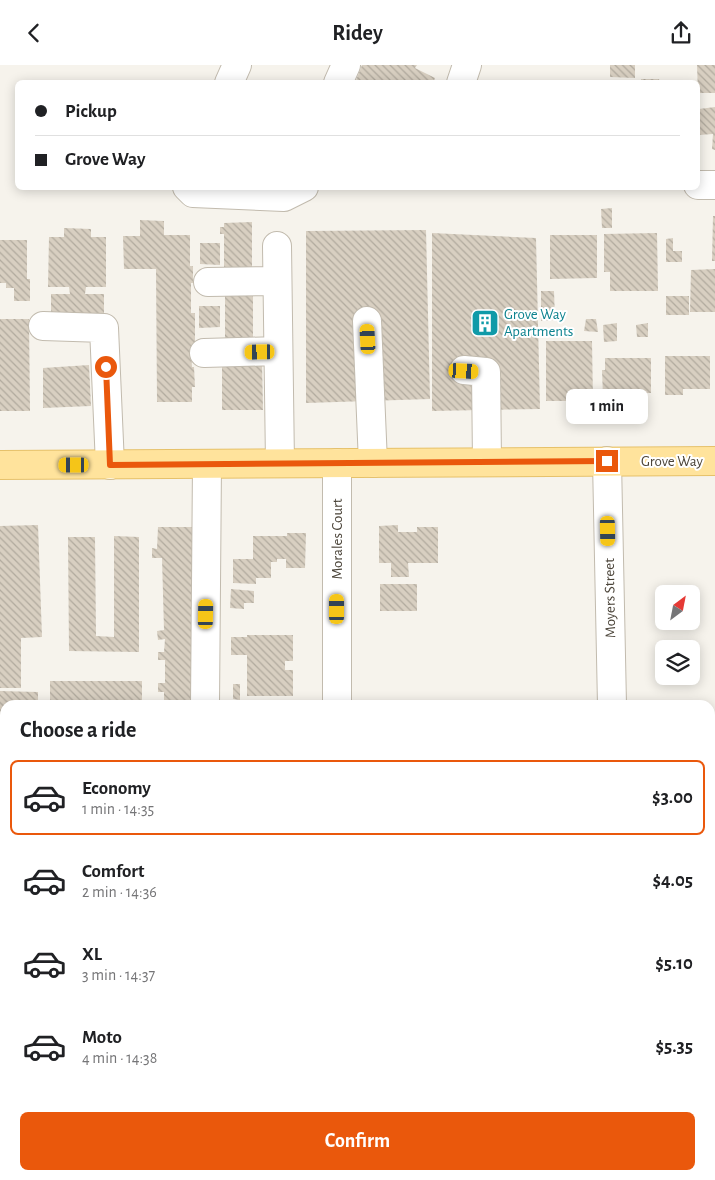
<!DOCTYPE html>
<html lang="en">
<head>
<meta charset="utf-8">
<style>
	:root { --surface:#fff; --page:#f6f6f6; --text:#202124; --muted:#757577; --line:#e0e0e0; --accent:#ea580c }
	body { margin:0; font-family:"Alegreya Sans",sans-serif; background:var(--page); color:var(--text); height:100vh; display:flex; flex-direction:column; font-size:19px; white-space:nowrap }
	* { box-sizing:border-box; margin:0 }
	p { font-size:16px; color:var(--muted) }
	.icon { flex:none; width:28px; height:28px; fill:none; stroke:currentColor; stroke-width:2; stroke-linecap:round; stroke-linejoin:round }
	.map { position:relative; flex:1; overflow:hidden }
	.drawer { position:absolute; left:0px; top:635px; width:715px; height:480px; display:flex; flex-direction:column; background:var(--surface); border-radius:15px 15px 0 0; box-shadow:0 2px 12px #0003 }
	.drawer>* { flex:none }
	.hud { position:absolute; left:15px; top:15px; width:685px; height:110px; border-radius:8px; box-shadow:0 2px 12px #0003; display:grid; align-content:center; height:110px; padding:0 20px; background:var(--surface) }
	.needle { width:32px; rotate:32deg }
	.tools { position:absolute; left:655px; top:520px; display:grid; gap:10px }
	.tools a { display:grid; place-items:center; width:45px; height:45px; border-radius:8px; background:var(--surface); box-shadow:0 2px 12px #0003; font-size:25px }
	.end { position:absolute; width:22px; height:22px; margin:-11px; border:6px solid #ea580c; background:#fff; box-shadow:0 0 0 2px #fff }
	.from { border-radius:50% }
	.bubble { position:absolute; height:35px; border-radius:8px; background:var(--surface); box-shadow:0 2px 12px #0003; font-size:16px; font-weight:700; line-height:35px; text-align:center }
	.car { position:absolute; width:15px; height:30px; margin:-15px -8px; border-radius:6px; box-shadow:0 0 4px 1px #0007; background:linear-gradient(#f5c518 24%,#345 0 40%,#f5c518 0 76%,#345 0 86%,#f5c518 0) }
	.hud b { display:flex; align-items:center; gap:18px; height:48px; font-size:19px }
	.hud b+b { border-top:1px solid var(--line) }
	.hud i { width:12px; height:12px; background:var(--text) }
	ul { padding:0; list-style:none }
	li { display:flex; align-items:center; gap:15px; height:75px; margin:0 10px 8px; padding:0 10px; border:2px solid transparent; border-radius:8px }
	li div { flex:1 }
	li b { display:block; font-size:19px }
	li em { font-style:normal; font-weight:700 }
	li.active { border-color:var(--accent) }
	li>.icon { width:45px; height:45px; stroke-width:1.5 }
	h2 { padding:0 20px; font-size:22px; line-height:60px }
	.action { display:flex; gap:10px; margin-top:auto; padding:10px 20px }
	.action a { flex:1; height:58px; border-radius:8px; background:var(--accent); color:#fff; font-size:20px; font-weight:700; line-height:58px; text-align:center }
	header { display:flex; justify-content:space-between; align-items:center; height:65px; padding:0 20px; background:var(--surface); font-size:22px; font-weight:700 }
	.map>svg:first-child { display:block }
</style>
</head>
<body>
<header><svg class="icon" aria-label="back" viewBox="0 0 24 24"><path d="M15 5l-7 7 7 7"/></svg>Ridey<svg class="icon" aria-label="share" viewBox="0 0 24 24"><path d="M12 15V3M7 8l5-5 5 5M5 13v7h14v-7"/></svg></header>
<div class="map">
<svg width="715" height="1115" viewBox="0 0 715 1115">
	<defs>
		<pattern id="building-back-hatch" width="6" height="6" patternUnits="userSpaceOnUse" patternTransform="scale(1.25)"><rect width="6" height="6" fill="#d8cfc1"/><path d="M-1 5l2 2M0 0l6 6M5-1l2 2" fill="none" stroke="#b1aa9e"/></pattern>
	</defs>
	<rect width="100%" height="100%" fill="#f6f3ec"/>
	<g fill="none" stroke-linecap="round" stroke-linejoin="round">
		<path stroke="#a9d4f2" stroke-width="7" d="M425,1110l1,5
			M217,1115l5,-5"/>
	</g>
	<path fill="url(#building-back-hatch)" d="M362,0h55l-2,3 20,10 -2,5h-78z
		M610,0h25v13l-25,-1z
		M697,0h18v28h-17z
		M641,14h18l1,4h-19z
		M715,42v43l-3,-1 1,-15 -14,1v-26z
		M612,143v20h-10l-1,-19z
		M713,151h2v45h-3z
		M140,155l24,1v14h26v31h3v17h-2v30h4v38h-4l1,16h2l1,20h-3v15h-35l-1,-133h-32l-1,-33h17z
		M252,157v55h-28v-43h-4v-7h4v-4z
		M64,163l27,1v8h15v50h-20l-1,7h19v22l-53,-1v-21h19l-1,-7h-21l1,-50h15z
		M426,165l4,169 -124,4v-172z
		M432,168l104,5 4,171 -108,2z
		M657,168l1,58h-48v-19h-6v-38z
		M550,170h47v43l-47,1z
		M673,173v13h9v11h-16v-23z
		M0,175h27v39h3v22h-16v-13h-8v-5h-6z
		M200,178h20v22l-20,-1z
		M715,204v43h-25l1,-42z
		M541,226h13l1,29 -14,1z
		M225,229h28v55h-28z
		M666,231h23v19h-23z
		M199,241h21v21l-21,1z
		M0,254h29l1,92h-30z
		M586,254h10l2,13 -14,-1z
		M617,258v18l-13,1 -1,-17z
		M648,258v14h-11l-1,-12z
		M546,276h46l1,60h-47z
		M665,291h45v33h-27v6h-18z
		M605,293h46v35h-20v1h-12v3h-16l-1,-27h3z
		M222,295h40l1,50h-41z
		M89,300l2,41 -48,2v-40z
		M38,460l4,112 -21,1v50h-21v-162z
		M398,460v7h19v-5h21v36h-30l1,14h-18v-14h-12v-37z
		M158,462h40l1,32h-7l1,146h-29v-13h-6v-9h7v-23h-7v-8h6l1,-13 -7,1 -1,-9 7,-1 -2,-72h-10v-10l5,1z
		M287,468h19l-1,35h-19v-9h-9v3h-6v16h-15v6l-23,-1v-24h20v-23h34z
		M114,471l25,1v115l-70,-1 -1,-114h27l1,99 18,1z
		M380,519h37v27h-37z
		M231,524l23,2v12h-10v6l-14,-1z
		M247,570h46v26h-8v9h8v26h-46v-41h-16v-18h16z
		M50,616h92v24h-92z
		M233,619h7v16l-7,-1z
		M0,626l38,1v13h-33v41h-5z
		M0,683l5,1v34h-5z
		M0,776h5v51h-5z
		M0,849h5v57h-5z
		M0,926h5v184h37v5h-42z"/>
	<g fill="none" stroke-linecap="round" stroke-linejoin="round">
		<defs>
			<path id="minor" d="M229,18l8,-18
				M338,18l8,-18
				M461,18l6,-18
				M698,120h17
				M187,122l6,6 91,4 20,-10
				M277,181l3,217
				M208,217l69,-1
				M367,256l6,142
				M43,261l61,2 6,137
				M204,288l74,-2
				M464,305l22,2 1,90
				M607,396l5,244
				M205,640l2,-241
				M337,640v-242
				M624,1110v5"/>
			<path id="major" d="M0,400l715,-4"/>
		</defs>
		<use href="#minor" stroke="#c2bbae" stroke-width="30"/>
		<use href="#major" stroke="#e6c16a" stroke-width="30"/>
		<use href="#minor" stroke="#fff" stroke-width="28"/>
		<use href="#major" stroke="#ffe39c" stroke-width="28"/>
	</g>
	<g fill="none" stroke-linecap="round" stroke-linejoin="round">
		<path stroke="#ea580c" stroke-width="6" d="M106,302l4,98 497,-4"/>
	</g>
	<defs>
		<symbol id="building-square" viewBox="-11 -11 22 22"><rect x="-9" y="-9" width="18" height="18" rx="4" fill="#0f9aa8" stroke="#fff"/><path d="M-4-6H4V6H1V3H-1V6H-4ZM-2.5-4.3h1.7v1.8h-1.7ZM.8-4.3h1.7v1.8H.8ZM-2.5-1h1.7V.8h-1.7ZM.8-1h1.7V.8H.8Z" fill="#fff"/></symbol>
	</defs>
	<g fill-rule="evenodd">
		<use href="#building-square" x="469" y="242" width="32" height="32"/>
	</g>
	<g text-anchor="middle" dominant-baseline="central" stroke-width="4" stroke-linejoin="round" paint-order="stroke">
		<g font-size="15" fill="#0d838f" stroke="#fff" text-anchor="start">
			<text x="504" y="249">Grove Way<tspan x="504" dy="17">Apartments</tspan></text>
		</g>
		<g font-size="15" fill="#4b4439" stroke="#fff">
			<text x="672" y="396">Grove Way</text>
			<text transform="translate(337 474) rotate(-90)">Morales Court</text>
			<text transform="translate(610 533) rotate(-91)">Moyers Street</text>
		</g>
	</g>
</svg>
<div class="tools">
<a><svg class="needle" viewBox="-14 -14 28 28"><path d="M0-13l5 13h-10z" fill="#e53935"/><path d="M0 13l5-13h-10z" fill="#757577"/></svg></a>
<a><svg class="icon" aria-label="layers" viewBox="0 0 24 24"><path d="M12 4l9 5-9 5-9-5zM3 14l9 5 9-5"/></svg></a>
</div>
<i class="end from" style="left:106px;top:302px"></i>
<i class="end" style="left:607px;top:396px"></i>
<div class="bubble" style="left:566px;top:324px;width:82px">1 min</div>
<i class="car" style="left:368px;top:274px;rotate:357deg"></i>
<i class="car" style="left:260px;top:287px;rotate:269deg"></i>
<i class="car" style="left:464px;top:306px;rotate:93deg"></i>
<i class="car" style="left:74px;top:400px;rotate:270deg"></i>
<i class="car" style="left:608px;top:466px;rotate:179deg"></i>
<i class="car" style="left:337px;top:544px;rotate:0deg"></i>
<i class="car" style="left:206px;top:549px;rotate:1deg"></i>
<div class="hud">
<b><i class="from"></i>Pickup</b>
<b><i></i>Grove Way</b>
</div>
<section class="drawer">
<h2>Choose a ride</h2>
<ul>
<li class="active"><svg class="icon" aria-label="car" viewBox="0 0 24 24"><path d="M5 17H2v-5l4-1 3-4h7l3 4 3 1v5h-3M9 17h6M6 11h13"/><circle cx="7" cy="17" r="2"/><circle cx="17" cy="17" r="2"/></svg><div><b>Economy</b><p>1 min · 14:35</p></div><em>$3.00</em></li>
<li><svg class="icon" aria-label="car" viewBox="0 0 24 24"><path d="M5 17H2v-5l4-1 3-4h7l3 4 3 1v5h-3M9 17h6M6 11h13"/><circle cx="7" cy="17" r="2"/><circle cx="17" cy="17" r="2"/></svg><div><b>Comfort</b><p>2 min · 14:36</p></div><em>$4.05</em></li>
<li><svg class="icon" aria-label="car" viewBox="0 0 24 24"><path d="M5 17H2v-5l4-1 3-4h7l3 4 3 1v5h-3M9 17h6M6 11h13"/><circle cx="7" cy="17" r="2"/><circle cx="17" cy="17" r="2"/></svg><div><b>XL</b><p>3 min · 14:37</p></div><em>$5.10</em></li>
<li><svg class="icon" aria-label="car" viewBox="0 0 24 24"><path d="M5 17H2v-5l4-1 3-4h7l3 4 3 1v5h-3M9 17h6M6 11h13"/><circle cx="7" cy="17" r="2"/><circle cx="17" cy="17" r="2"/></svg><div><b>Moto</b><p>4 min · 14:38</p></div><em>$5.35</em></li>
</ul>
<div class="action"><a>Confirm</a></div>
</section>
</div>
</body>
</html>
